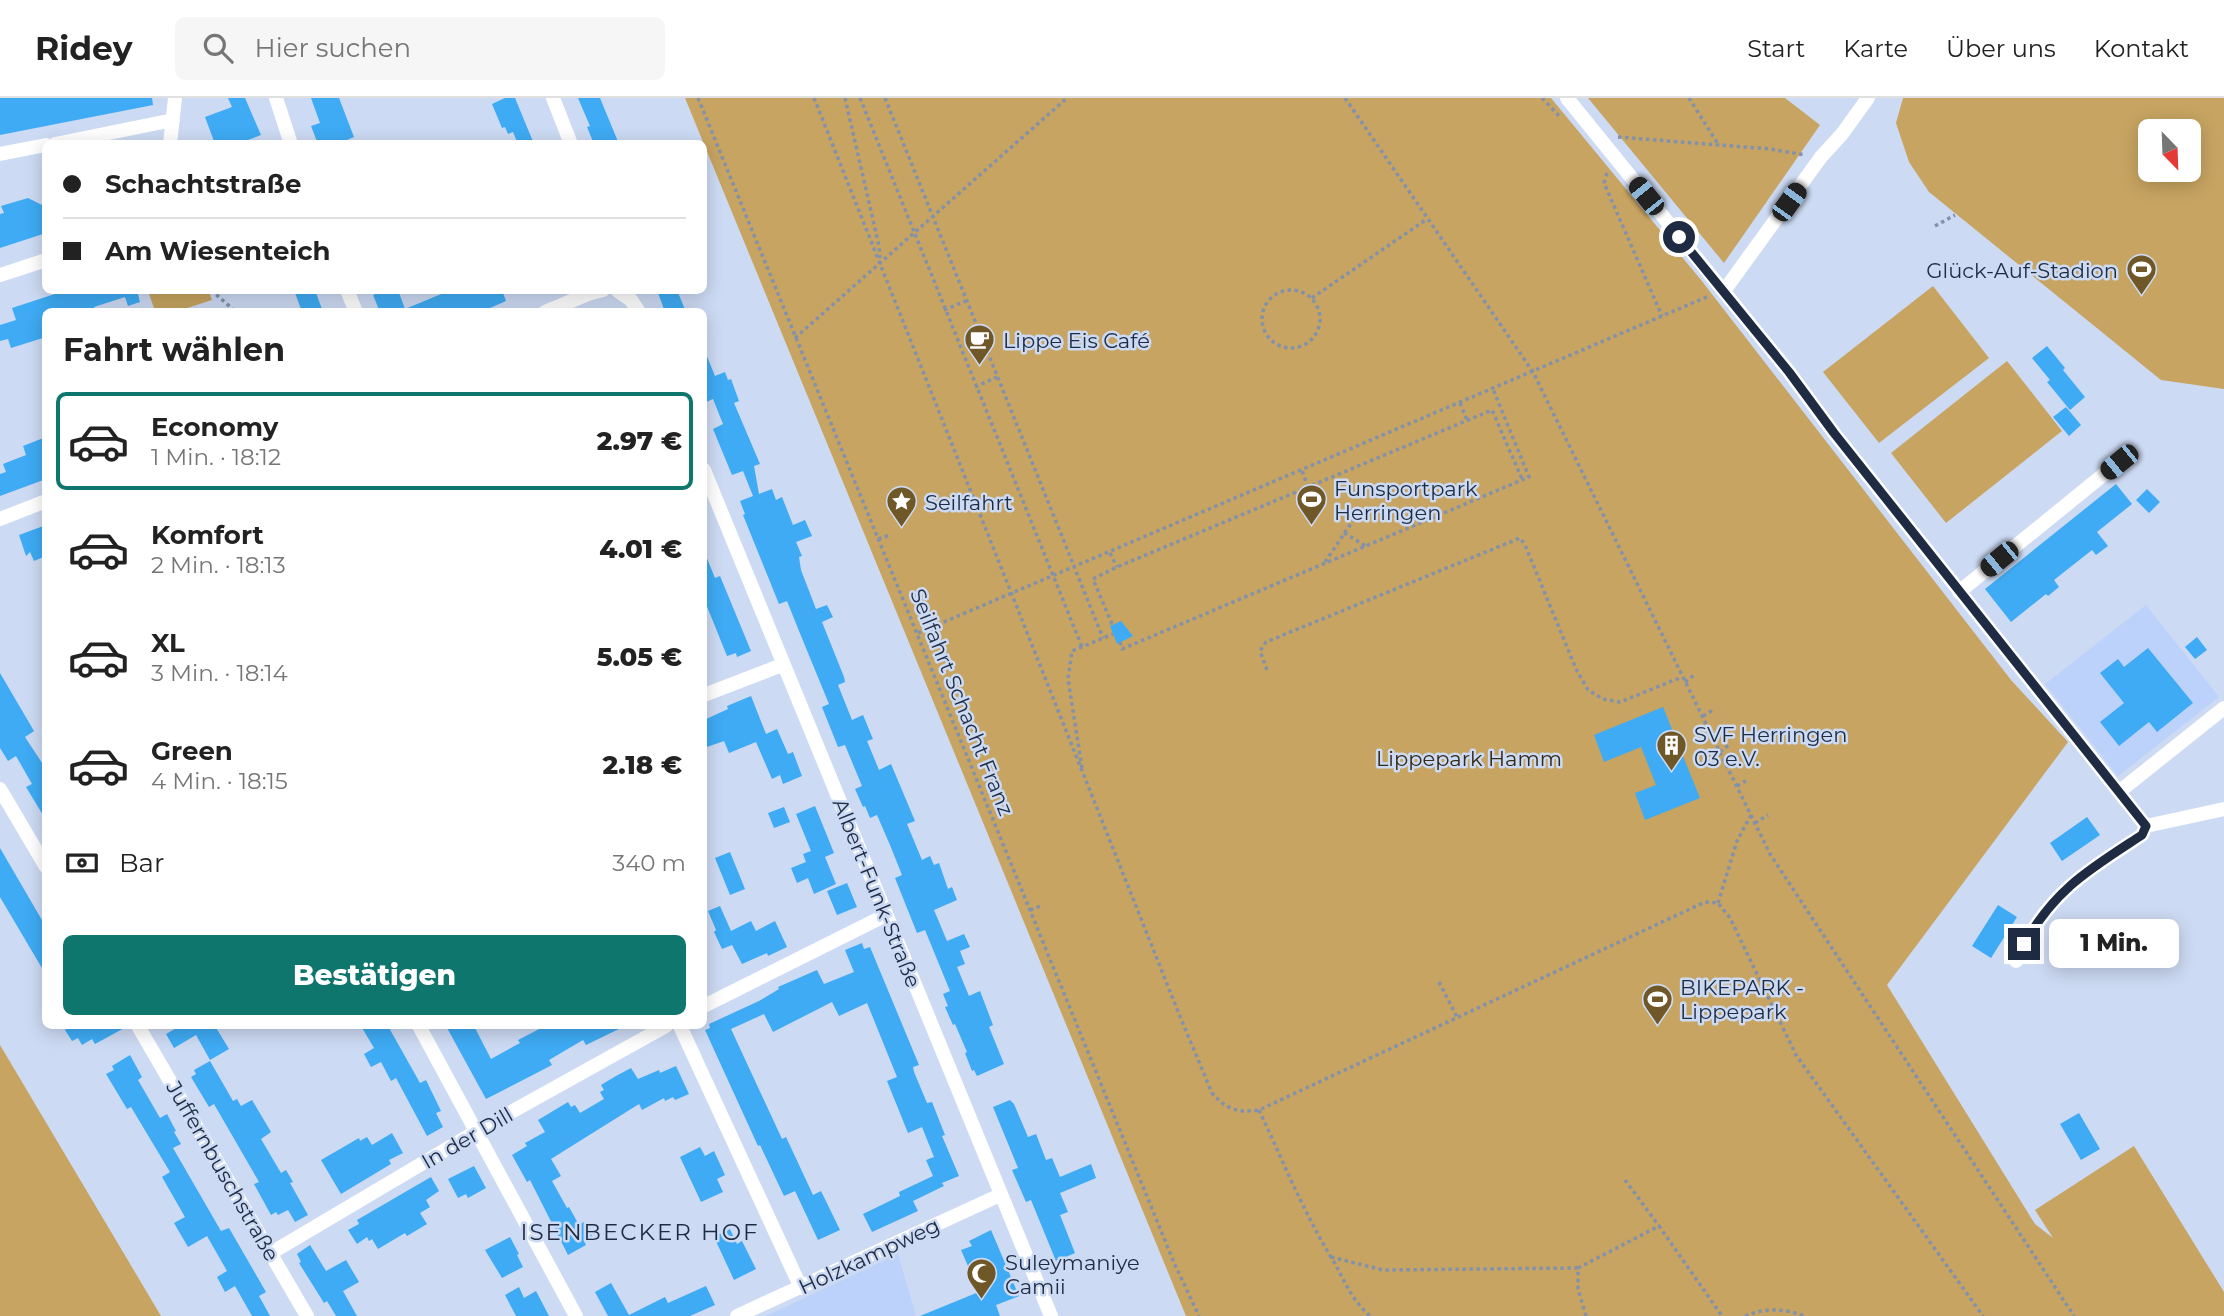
<!DOCTYPE html>
<html lang="de">
<head>
<meta charset="utf-8">
<style>
	:root { --surface:#fff; --page:#f6f6f6; --text:#222; --muted:#767676; --line:#e0e0e0; --accent:#0f766e }
	body { margin:0; font-family:Montserrat,sans-serif; background:var(--page); color:var(--text); height:100vh; display:flex; flex-direction:column; font-size:26px; white-space:nowrap }
	* { box-sizing:border-box; margin:0 }
	p { font-size:23px; color:var(--muted) }
	.icon { flex:none; width:38px; height:38px; fill:none; stroke:currentColor; stroke-width:2; stroke-linecap:round; stroke-linejoin:round }
	.map { position:relative; flex:1; overflow:hidden }
	.side { position:absolute; left:42px; top:210px; width:665px; height:721px; display:flex; flex-direction:column; background:var(--surface); border-radius:10px; box-shadow:0 4px 18px #0003 }
	.side>* { flex:none }
	.hud { position:absolute; left:42px; top:42px; width:665px; height:154px; border-radius:10px; box-shadow:0 4px 18px #0003; display:grid; align-content:center; height:154px; padding:0 21px; background:var(--surface) }
	.needle { width:46px; rotate:157deg }
	.fabs { position:absolute; left:2138px; top:21px; display:grid; gap:14px }
	.fabs a { display:grid; place-items:center; width:63px; height:63px; border-radius:10px; background:var(--surface); box-shadow:0 4px 18px #0003; font-size:35px }
	.end { position:absolute; width:32px; height:32px; margin:-16px; border:9px solid #1e2b42; background:#fff; box-shadow:0 0 0 4px #fff }
	.from { border-radius:50% }
	.bubble { position:absolute; height:49px; border-radius:10px; background:var(--surface); box-shadow:0 4px 18px #0003; font-size:23px; font-weight:800; line-height:49px; text-align:center }
	.car { position:absolute; width:21px; height:42px; margin:-21px -10px; border-radius:9px; box-shadow:0 0 5px 2px #0007; background:linear-gradient(#222 24%,#8ab4d8 0 40%,#222 0 76%,#8ab4d8 0 86%,#222 0) }
	.hud b { display:flex; align-items:center; gap:24px; height:66px; font-size:26px }
	.hud b+b { border-top:2px solid var(--line) }
	.hud i { width:18px; height:18px; background:var(--text) }
	ul { padding:0; list-style:none }
	li { display:flex; align-items:center; gap:21px; height:98px; margin:0 14px 10px; padding:0 7px; border:4px solid transparent; border-radius:10px }
	li div { flex:1 }
	li b { display:block; font-size:26px }
	li em { font-style:normal; font-weight:800 }
	li.selected { border-color:var(--accent) }
	li>.icon { width:63px; height:63px; stroke-width:1.5 }
	h2 { padding:0 21px; font-size:32px; line-height:84px }
	.pay { display:flex; align-items:center; gap:18px; height:77px; padding:0 21px; font-size:26px }
	.pay p { margin-inline-start:auto }
	.cta { display:flex; gap:14px; margin-top:auto; padding:14px 21px }
	.cta a { flex:1; height:80px; border-radius:10px; background:var(--accent); color:#fff; font-size:28px; font-weight:800; line-height:80px; text-align:center }
	header { display:flex; align-items:center; gap:42px; box-sizing:border-box; height:98px; padding:0 35px; background:var(--surface); border-bottom:2px solid var(--line) }
	header strong { font-size:33px }
	nav { display:flex; gap:38px; margin-inline-start:auto; font-size:24px }
	.search { width:490px; height:63px; background:var(--page); display:flex; align-items:center; gap:18px; box-sizing:border-box; padding:0 24px; border-radius:10px; color:var(--muted); font-size:26px }
	.map>svg:first-child { display:block }
</style>
</head>
<body>
<header>
<strong>Ridey</strong>
<div class="search"><svg class="icon" aria-label="search" viewBox="0 0 24 24"><circle cx="10" cy="10" r="6"/><path d="M15 15l6 6"/></svg>Hier suchen</div>
<nav><a>Start</a><a>Karte</a><a>Über uns</a><a>Kontakt</a></nav>
</header>
<div class="map">
<svg width="2224" height="1218" viewBox="0 0 2224 1218">
	<rect width="100%" height="100%" fill="#ccdaf3"/>
	<path fill="#bcd2fb" d="M2146,507l73,92 -101,79 -73,-92z
		M898,1156l18,62h-150z"/>
	<path fill="#c7a461" fill-rule="evenodd" d="M685,0h866l150,182 310,400 57,62 -181,243 148,239 18,14 -18,-28 99,-64 90,146v24h-1038z
		M1588,0h197l35,27 -96,138z
		M1903,0h321v291l-63,-9 -232,-188 -20,-30 -13,-39zM2151,33h38v39h-38z
		M1933,188l56,72 -110,85 -56,-71z
		M148,193h61l3,9 -34,11h-23z
		M2007,263l55,70 -116,92 -55,-70z
		M0,947l161,271h-161z"/>
	<path fill="#3eabf4" d="M0,0h152l1,7 -153,30z
		M228,0h17l16,37 -13,5 1,4h-34l-10,-27 27,-10z
		M311,0h28l15,39 -17,7h-19l-7,-18 9,-3z
		M505,0h10l19,46h-16l-5,-12 -5,2 -3,-7 -3,1 -10,-24z
		M578,0h22l19,46h-25l-7,-17 3,-1z
		M28,100l18,9v26l-46,15v-34l4,-1 -3,-7z
		M67,192h70l3,12 -12,4 -3,-9 -31,10 2,5h-53l3,25 -35,11 -3,-9 -8,2v-16l16,-5 -4,-12z
		M294,192h21l8,22h-21z
		M385,192h13l7,19 46,-19h51l4,11 -25,11h-101l-7,-17z
		M657,192h20l9,22h-21z
		M2047,248l18,22 -2,2 22,27 -15,13 -23,-28 3,-2 -18,-22z
		M704,251l11,27 10,-4 3,8 3,-1 8,22 -5,2 26,61 -6,2 5,28 13,-5 4,11 6,-3 11,28 12,-5 7,16 -16,6 6,14 -3,1 2,13 15,39 11,-4 6,12 -11,5 22,55 1,5 -7,3 14,35 11,-5 10,24 -6,2 12,29 12,-6 24,57 -8,3 15,36 8,-4 4,9 5,-2 9,26 4,-2 5,13 -23,10 13,31 17,-7 6,13 -10,4 5,13 -8,3 12,29 11,-5 13,34 -4,2 15,37 -27,12 -3,-6 -2,1 -7,-18 2,-1 -12,-28 -2,1 -8,-18 3,-1 -5,-12 7,-3 -25,-61 -8,3 -22,-55 7,-3 -12,-30 -13,-30 -7,3 -5,-12 -2,1 -8,-18 7,-3 -17,-41 -7,2 -16,-40 7,-3 -30,-73 -12,-30 -8,3 -36,-89 2,-1 -5,-13 13,-5 -10,-25 -11,4 -19,-46 10,-5 -10,-25 -9,4z
		M2066,309l15,18 -12,11 -16,-19z
		M46,339v42l-46,17v-22l6,-2 -3,-8 23,-9 -3,-9z
		M2116,386l16,20 -35,28 11,14 -12,9 -4,-5 -38,30 5,7 -11,9 -2,-2 -35,28 -26,-33z
		M2147,391l13,13 -11,11 -13,-13z
		M46,427v31l-12,5 -4,-9 -4,4 -7,-21z
		M704,453l11,27 5,-2 31,75 -14,6 -1,-4 -9,3 -23,-57z
		M1121,523l12,15 -16,8 -7,-18z
		M2197,539l10,13 -12,9 -10,-12z
		M2148,550l45,55 -36,29 -8,-10 -30,24 -19,-24 24,-19 -24,-30 18,-14 6,8z
		M0,575l34,58 -9,6 21,32v51l-20,-33 6,-3 -16,-28 -8,5 -8,-13z
		M751,598l15,38 11,-5 11,25 5,-2 9,24 -19,8 -3,-9 -8,4 -16,-37 -27,11 -5,-12 -20,7v-28l24,-11 -1,-3z
		M1663,609l37,91 -55,22 -10,-27 21,-8 -15,-38 -37,15 -10,-27z
		M815,708l19,47 -9,4 11,27 -22,10 -6,-16 -11,5 -6,-15 15,-6 -3,-8 8,-3 -15,-37z
		M784,709l6,15 -16,6 -6,-15z
		M2087,719l13,18 -38,26 -12,-18z
		M0,750l46,79v48l-46,-78z
		M730,754l15,37 -15,6 -15,-37z
		M847,785l10,24 -20,8 -10,-24z
		M1998,807l19,12 -26,41 -19,-12z
		M720,808l11,25 20,-10 5,10 19,-10 12,26 -19,9 -1,-3 -25,11 -10,-19 -10,4 -8,-17 2,-2 -8,-19z
		M862,845l2,6 6,-2 49,118 -6,2 1,5 13,31 5,-1 13,33 -3,1 17,40 -17,7 2,3 -31,15 5,10 -46,21 -9,-18 37,-18 -1,-4 34,-16 -7,-16 8,-3 -12,-30 -14,6 -21,-52 10,-4 -30,-74 -28,13 -7,-14 -59,30 -9,-18 -33,15 51,110 4,-2 27,58 8,-4 19,39 -22,10 -23,-49 -11,5 -24,-51 -2,1 -53,-116 5,-2 -1,-4 50,-23 20,-12 -1,-2 39,-17 7,14 30,-12 -9,-22z
		M70,928h58l-33,18 -3,-5 -10,6 -4,-7 -6,3 -7,-11z
		M180,928h35l14,23 -19,11 -14,-25 -22,13 -8,-14z
		M361,928h27l32,57 6,-3 15,31 -5,2 7,14 -16,9 -31,-58 -5,3 -10,-19 -10,5 -7,-13 10,-6z
		M446,928h28l17,33 29,-16 -2,-3 27,-14h80l-39,19 -3,-5 -34,20 3,5 -66,34z
		M130,957l12,22 -4,3 22,38 7,-4 9,17 -2,1 7,12 -8,4 48,83 8,-3 37,64 -7,4 11,20h-18l-17,-30 -10,6 -8,-15 10,-6 -20,-35 -19,11 -14,-24 11,-6 -23,-40 8,-5 -39,-65 -4,2 -21,-35 8,-4 -2,-4z
		M210,963l23,40 4,-2 4,7 11,-6 19,32 -10,7 20,34 5,-3 7,12 -3,1 18,32 -13,7 -7,-12 -10,5 -2,-3 -5,3 -17,-31 5,-2 -45,-78 -5,3 -18,-30 5,-3 -2,-4z
		M676,968l13,28 -14,6 -2,-3 -8,4 -1,-3 -22,12 -3,-6 -88,55 10,17 -9,5 15,27 2,-1 10,18 5,-3 8,14 -8,5 2,4 -18,10 -38,-75 -3,2 -15,-27 15,-9 -2,-3 20,-11 -7,-12 30,-18 3,5 4,-2 5,8 24,-14 -4,-7 4,-2 -3,-5 15,-9 15,-8 7,11 21,-9 1,3z
		M1010,1002l4,4 14,33 8,-3 10,26 6,-2 8,19 31,-13 5,14 -36,15 8,19 -8,3 15,38 -19,8 -25,-61 -5,2 -14,-32 6,-2 -25,-61z
		M2079,1015l21,36 -19,11 -21,-36z
		M392,1035l11,20 -14,7 2,4 -50,30 -20,-34 38,-22 1,3 7,-4 5,8z
		M700,1049l5,9 9,-5 11,24 -8,4 6,13 -22,10 -21,-45z
		M474,1068l12,22 -18,10 -2,-4 -8,4 -10,-19z
		M431,1079l8,14 -13,9 4,7 -10,6 7,11 -20,12 -2,-3 -27,16 -6,-10 -3,2 -2,-4 -10,7 -9,-14 11,-6 -2,-4z
		M730,1131l7,15 5,-3 14,28 -22,11 -20,-43z
		M991,1132l28,66 -23,9 4,11h-80l71,-29 -12,-26 -11,5 -7,-16 11,-4 -3,-5z
		M510,1139l9,17 -2,1 6,12 -21,11 -17,-28z
		M310,1147l16,26 20,-11 13,22 -16,9 14,25h-21l-9,-15 -3,2 -25,-40 2,-1 -4,-8z
		M611,1185l18,32 36,-18 3,6 38,-17 9,19 -25,11h-82l-13,-24z
		M519,1189l5,11 12,-7 13,25h-33l-11,-21z"/>
	<g fill="none" stroke-linecap="round" stroke-linejoin="round">
		<path stroke="#8491aa" stroke-width="3.5" stroke-dasharray="3.5 3.5" stroke-linecap="butt" d="M698,0l477,1167 24,51
			M814,0l365,916 33,79c15,17 26,20 47,17l446,-208 13,1 12,15 66,137 187,261
			M845,0l34,148 1,12
			M860,0l222,549
			M885,0l218,540
			M1345,0l188,274 237,482 304,462
			M1542,0l18,19
			M1689,0l29,46
			M1618,39l152,12 35,6
			M1607,75l-3,10 58,133
			M1935,128l20,-11
			M211,192l25,22
			M1262 221a29 29 0 1 1 58 0a29 29 0 1 1-58 0Z
			M1312,200l115,-79
			M944,212l22,-9
			M795,240l272,-240
			M975,289l22,-10
			M1460,305l7,17
			M1302,373l6,16
			M1344,435l22,13
			M878,441l12,-4
			M1110,455l7,14
			M1325,464l29,-43
			M1112,526l-19,-45 24,-12 375,-157 30,69
			M918,535l791,-337
			M1120,544l2,7 407,-172 -36,-88
			M1267,572l-7,-19 6,-9 254,-104 5,7 51,124 12,21 15,9 17,3 62,-25
			M1685,584l9,-7
			M1703,618l10,-6
			M1720,654l11,-9
			M1082,670l-14,-89 4,-28 41,-17
			M1737,688l12,-7
			M1755,725l13,-8
			M1718,805l19,-62 14,-26
			M1030,812l11,-4
			M1439,884l18,35
			M1259,1012c23,49 44,101 72,147 14,23 18,40 39,59
			M1625,1082l34,46
			M1331,1159l52,13 195,-2
			M1586,1218l-8,-27v-21l81,-42 63,90
			M1745,1218c19,-8 40,-8 59,0"/>
		<path stroke="#fff" stroke-width="14" d="M276,0l15,46
			M553,0l18,46
			M1567,0l222,274 45,61 312,393
			M55,46l118,-24
			M170,46l5,-46
			M0,56l46,-9
			M0,177l46,-15
			M347,192l9,22
			M618,193l13,9 8,12
			M1724,193l97,-134 21,-23 26,-36
			M545,214l43,-18 15,-4
			M704,372l347,846
			M0,421l46,-18
			M1959,494l160,-130
			M704,597l78,-30
			M0,691l46,78
			M2120,693l104,-83
			M2146,728l78,-17
			M2016,863c30,-66 68,-88 126,-126l4,-9
			M704,908l182,-91
			M138,928l169,290
			M419,928l157,290
			M680,928l121,262
			M271,1155l206,-122 189,-105
			M737,1218l263,-121"/>
	</g>
	<g fill="none" stroke-linecap="round" stroke-linejoin="round">
		<path stroke="#1e2b42" stroke-width="9" d="M1679,139l110,135 45,61 312,393 -4,9c-52,34 -86,53 -118,109"/>
	</g>
	<defs>
		<symbol id="stadium-pin" viewBox="-11 -11 22 30"><path d="M0 17L-7.5 6A9.5 9.5 0 1 1 7.5 6Z" fill="#6f5727" stroke="#ccdaf3"/><path d="M0-5a6.5 5 0 1 0 0 10a6.5 5 0 1 0 0-10ZM-3.5-1.8h7v3.6h-7Z" fill="#fff"/></symbol>
		<symbol id="cafe-pin" viewBox="-11 -11 22 30"><path d="M0 17L-7.5 6A9.5 9.5 0 1 1 7.5 6Z" fill="#6f5727" stroke="#ccdaf3"/><path d="M-5.5-4.5H6V0H3Q3 3.5 0 3.5H-2.5Q-5.5 3.5-5.5 0ZM3-3.2v2h1.7v-2ZM-6 4.5H4V6H-6Z" fill="#fff"/></symbol>
		<symbol id="sight-pin" viewBox="-11 -11 22 30"><path d="M0 17L-7.5 6A9.5 9.5 0 1 1 7.5 6Z" fill="#6f5727" stroke="#ccdaf3"/><path d="M0-6L1.8-2.2L6-1.7L2.9 1.2L3.7 5.4L0 3.3L-3.7 5.4L-2.9 1.2L-6-1.7L-1.8-2.2Z" fill="#fff"/></symbol>
		<symbol id="building-pin" viewBox="-11 -11 22 30"><path d="M0 17L-7.5 6A9.5 9.5 0 1 1 7.5 6Z" fill="#6f5727" stroke="#ccdaf3"/><path d="M-4-6H4V6H1V3H-1V6H-4ZM-2.5-4.3h1.7v1.8h-1.7ZM.8-4.3h1.7v1.8H.8ZM-2.5-1h1.7V.8h-1.7ZM.8-1h1.7V.8H.8Z" fill="#fff"/></symbol>
		<symbol id="mosque-pin" viewBox="-11 -11 22 30"><path d="M0 17L-7.5 6A9.5 9.5 0 1 1 7.5 6Z" fill="#6f5727" stroke="#ccdaf3"/><path d="M3.5-4.9A6 6 0 1 0 3.5 4.9A5 5 0 1 1 3.5-4.9Z" fill="#fff"/></symbol>
	</defs>
	<g fill-rule="evenodd">
		<use href="#stadium-pin" x="2124" y="154" width="35" height="47"/>
		<use href="#cafe-pin" x="962" y="224" width="35" height="47"/>
		<use href="#stadium-pin" x="1294" y="384" width="35" height="47"/>
		<use href="#sight-pin" x="884" y="386" width="35" height="47"/>
		<use href="#building-pin" x="1654" y="630" width="35" height="47"/>
		<use href="#stadium-pin" x="1640" y="884" width="35" height="47"/>
		<use href="#mosque-pin" x="964" y="1158" width="35" height="47"/>
	</g>
	<g text-anchor="middle" dominant-baseline="central" stroke-width="5" stroke-linejoin="round" paint-order="stroke">
		<g font-size="21" fill="#1e2b42" stroke="#ccdaf3" text-anchor="start">
			<text x="2118" y="172" text-anchor="end">Glück-Auf-Stadion</text>
			<text x="1003" y="242">Lippe Eis Café</text>
			<text x="1334" y="390">Funsportpark<tspan x="1334" dy="24">Herringen</tspan></text>
			<text x="925" y="404">Seilfahrt</text>
			<text x="1694" y="636">SVF Herringen<tspan x="1694" dy="24">03 e.V.</tspan></text>
			<text x="1680" y="889">BIKEPARK -<tspan x="1680" dy="24">Lippepark</tspan></text>
			<text x="1005" y="1164">Suleymaniye<tspan x="1005" dy="24">Camii</tspan></text>
		</g>
		<g font-size="21" fill="#1e2b42" stroke="#ccdaf3">
			<text transform="translate(962 604) rotate(68)">Seilfahrt Schacht Franz</text>
			<text transform="translate(877 795) rotate(68)">Albert-Funk-Straße</text>
			<text transform="translate(467 1040) rotate(-30)">In der Dill</text>
			<text transform="translate(223 1073) rotate(60)">Juffernbuschstraße</text>
			<text transform="translate(869 1158) rotate(-25)">Holzkampweg</text>
		</g>
		<g font-size="21" fill="#342916" stroke="#ccdaf3">
			<text x="1469" y="660">Lippepark Hamm</text>
		</g>
		<g font-size="23" letter-spacing="2" fill="#1e2b42" stroke="#ccdaf3">
			<text x="640" y="1134">ISENBECKER HOF</text>
		</g>
	</g>
</svg>
<div class="fabs">
<a><svg class="needle" viewBox="-14 -14 28 28"><path d="M0-13l5 13h-10z" fill="#e53935"/><path d="M0 13l5-13h-10z" fill="#767676"/></svg></a>
</div>
<i class="end from" style="left:1679px;top:139px"></i>
<i class="end" style="left:2024px;top:846px"></i>
<div class="bubble" style="left:2049px;top:821px;width:130px">1 Min.</div>
<i class="car" style="left:1646px;top:98px;rotate:321deg"></i>
<i class="car" style="left:1789px;top:104px;rotate:36deg"></i>
<i class="car" style="left:2119px;top:364px;rotate:231deg"></i>
<i class="car" style="left:1999px;top:461px;rotate:231deg"></i>
<div class="hud">
<b><i class="from"></i>Schachtstraße</b>
<b><i></i>Am Wiesenteich</b>
</div>
<section class="side">
<h2>Fahrt wählen</h2>
<ul>
<li class="selected"><svg class="icon" aria-label="car" viewBox="0 0 24 24"><path d="M5 17H2v-5l4-1 3-4h7l3 4 3 1v5h-3M9 17h6M6 11h13"/><circle cx="7" cy="17" r="2"/><circle cx="17" cy="17" r="2"/></svg><div><b>Economy</b><p>1 Min. · 18:12</p></div><em>2.97 €</em></li>
<li><svg class="icon" aria-label="car" viewBox="0 0 24 24"><path d="M5 17H2v-5l4-1 3-4h7l3 4 3 1v5h-3M9 17h6M6 11h13"/><circle cx="7" cy="17" r="2"/><circle cx="17" cy="17" r="2"/></svg><div><b>Komfort</b><p>2 Min. · 18:13</p></div><em>4.01 €</em></li>
<li><svg class="icon" aria-label="car" viewBox="0 0 24 24"><path d="M5 17H2v-5l4-1 3-4h7l3 4 3 1v5h-3M9 17h6M6 11h13"/><circle cx="7" cy="17" r="2"/><circle cx="17" cy="17" r="2"/></svg><div><b>XL</b><p>3 Min. · 18:14</p></div><em>5.05 €</em></li>
<li><svg class="icon" aria-label="car" viewBox="0 0 24 24"><path d="M5 17H2v-5l4-1 3-4h7l3 4 3 1v5h-3M9 17h6M6 11h13"/><circle cx="7" cy="17" r="2"/><circle cx="17" cy="17" r="2"/></svg><div><b>Green</b><p>4 Min. · 18:15</p></div><em>2.18 €</em></li>
</ul>
<div class="pay"><svg class="icon" aria-label="cash" viewBox="0 0 24 24"><path d="M3 7h18v10H3z"/><circle cx="12" cy="12" r="2"/></svg>Bar<p>340 m</p></div>
<div class="cta"><a>Bestätigen</a></div>
</section>
</div>
</body>
</html>
